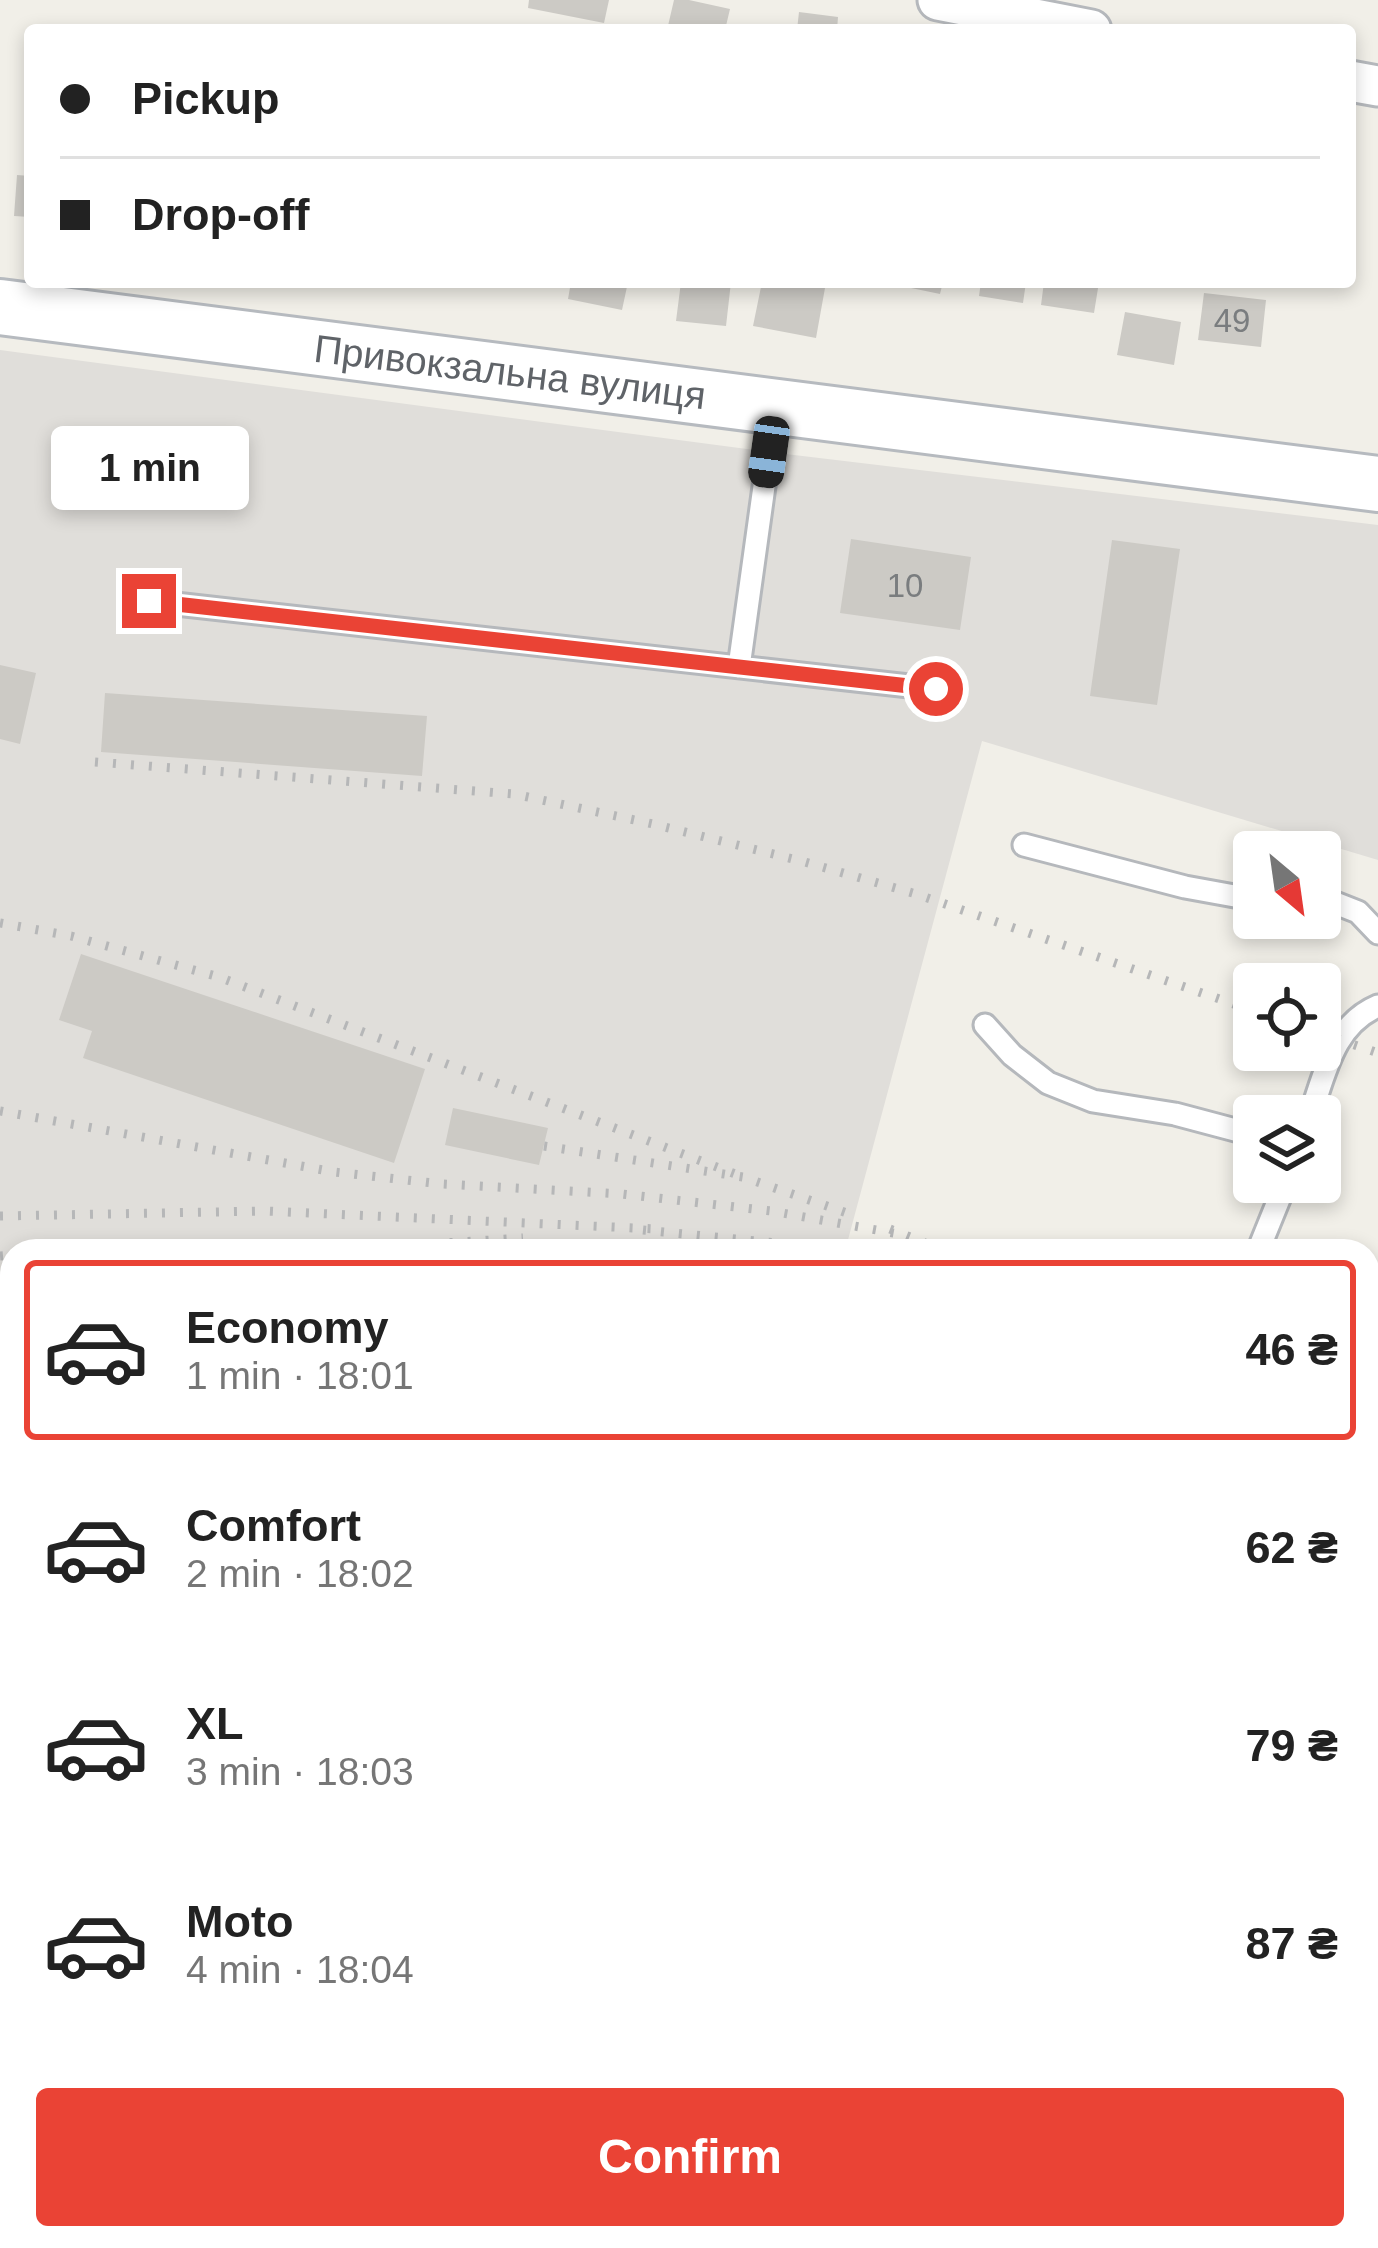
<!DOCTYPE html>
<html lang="en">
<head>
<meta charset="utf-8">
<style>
	:root { --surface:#fff; --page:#f6f6f6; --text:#222; --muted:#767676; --line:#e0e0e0; --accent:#ea4335 }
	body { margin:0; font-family:Helvetica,sans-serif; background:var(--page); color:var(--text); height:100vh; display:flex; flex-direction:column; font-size:45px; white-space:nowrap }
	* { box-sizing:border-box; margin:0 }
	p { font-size:39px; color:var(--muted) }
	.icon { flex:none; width:66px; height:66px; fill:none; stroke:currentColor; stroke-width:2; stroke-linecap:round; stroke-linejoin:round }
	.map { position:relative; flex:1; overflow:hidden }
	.sheet { position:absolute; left:0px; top:1239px; width:1380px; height:1011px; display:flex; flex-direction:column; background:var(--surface); border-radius:36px 36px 0 0; box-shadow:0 6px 18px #0003 }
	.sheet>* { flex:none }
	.hud { position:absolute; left:24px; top:24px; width:1332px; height:264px; border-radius:12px; box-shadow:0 6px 18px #0003; display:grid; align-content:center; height:264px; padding:0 36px; background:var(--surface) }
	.needle { width:78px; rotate:151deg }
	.fabs { position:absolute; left:1233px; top:831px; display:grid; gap:24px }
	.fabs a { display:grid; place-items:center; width:108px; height:108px; border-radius:12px; background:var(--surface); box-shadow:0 6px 18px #0003; font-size:60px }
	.end { position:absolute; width:54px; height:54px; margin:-27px; border:15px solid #ea4335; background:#fff; box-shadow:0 0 0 6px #fff }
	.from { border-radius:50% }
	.bubble { position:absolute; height:84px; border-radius:12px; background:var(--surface); box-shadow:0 6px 18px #0003; font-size:39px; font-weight:800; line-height:84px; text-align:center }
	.car { position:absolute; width:36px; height:72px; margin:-36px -18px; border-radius:15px; box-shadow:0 0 9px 3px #0007; background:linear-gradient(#222 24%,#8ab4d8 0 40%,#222 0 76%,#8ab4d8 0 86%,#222 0) }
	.hud b { display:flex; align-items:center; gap:42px; height:114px; font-size:45px }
	.hud b+b { border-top:3px solid var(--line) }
	.hud i { width:30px; height:30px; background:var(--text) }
	ul { padding:21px 0 0; list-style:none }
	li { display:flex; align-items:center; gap:36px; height:180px; margin:0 24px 18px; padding:0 12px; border:6px solid transparent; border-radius:12px }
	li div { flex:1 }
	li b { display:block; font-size:45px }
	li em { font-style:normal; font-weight:800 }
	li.selected { border-color:var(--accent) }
	li>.icon { width:108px; height:108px; stroke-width:1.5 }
	.button { display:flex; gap:24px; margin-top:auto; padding:24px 36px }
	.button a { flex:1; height:138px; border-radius:12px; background:var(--accent); color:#fff; font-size:48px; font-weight:800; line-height:138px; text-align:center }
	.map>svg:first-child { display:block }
</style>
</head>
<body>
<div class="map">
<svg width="1378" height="2248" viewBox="0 0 1378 2248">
	<rect width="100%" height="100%" fill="#f1efe8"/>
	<path fill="#e0deda" d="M0,350l769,102 609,73v335l-396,-119 -137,510h-833v180l-12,1z"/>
	<path fill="#cccac5" d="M529,0h80l-5,23 -76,-15z
		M674,0h15l41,9 -5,21h-58z
		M799,12l39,5 -1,13h-40z
		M17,175l13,1v41l-16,-1z
		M571,282h57l-6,28 -54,-11z
		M681,282h50l-5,44 -50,-5z
		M762,282h30l33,6 -9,50 -63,-12z
		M892,282h51l-3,12 -48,-10z
		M981,282h45l-3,21 -44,-7z
		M1044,282h55l-5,31 -53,-8z
		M1204,293l62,7 -5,47 -63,-7z
		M1125,312l56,10 -7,43 -57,-10z
		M851,539l120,18 -11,73 -120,-17z
		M1112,540l68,9 -23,156 -67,-9z
		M0,665l36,8 -16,71 -20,-5z
		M105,693l322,23 -5,60 -321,-24z
		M81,954l344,115 -31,94 -311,-105 9,-27 -33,-11z
		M453,1108l95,20 -9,37 -94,-20z
		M0,1695h12v39h-12z
		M0,1904l12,1v87h-12z
		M307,2238h37v4l-36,2z"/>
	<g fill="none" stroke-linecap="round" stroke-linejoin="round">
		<defs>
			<path id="lane" d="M149,601l787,88
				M739,667l36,-260
				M1024,845l161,42 55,10h14
				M1320,897l38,15 20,21
				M985,1025l27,30 36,28 45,18 82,13 79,21
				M1310,1116c15,-42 23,-91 68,-110
				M1258,1251l28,-69"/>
			<path id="street" d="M938,0l153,30
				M1350,81l28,5"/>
			<path id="secondary" d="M0,307l1378,177"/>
			<path id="primary" d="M0,1804h12
				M1368,1814h10"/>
		</defs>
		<use href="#lane" stroke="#b5b8bc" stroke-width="27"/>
		<use href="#street" stroke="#b5b8bc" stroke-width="45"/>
		<use href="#secondary" stroke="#b6babf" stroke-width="60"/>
		<use href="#primary" stroke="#f2c960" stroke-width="69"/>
		<path stroke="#9cc7a9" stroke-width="6" stroke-dasharray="12 6" stroke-linecap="butt" d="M1368,1654l10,-1"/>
		<use href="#lane" stroke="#fff" stroke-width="21"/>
		<use href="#street" stroke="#fff" stroke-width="39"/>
		<use href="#secondary" stroke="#fff" stroke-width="54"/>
		<use href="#primary" stroke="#fff2af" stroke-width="63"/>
		<path stroke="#b6b7b8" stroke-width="9" stroke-dasharray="3 15" stroke-linecap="butt" d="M95,762l419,32 139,30 152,38 111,32 338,117
			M0,923l71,13 148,41 524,200
			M1320,1033l58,20
			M0,1111l334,61 108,12 180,10 149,17 133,24
			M544,1146l199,31 107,37
			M0,1216l266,-5 390,18
			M890,1229l55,22
			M643,1230l215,21
			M234,1251l96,-1 193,-12
			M0,1256l12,-1
			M1368,1302l10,1
			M1368,1499l10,-1
			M0,1533l12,-1
			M1368,1543h10
			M0,1559h12"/>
	</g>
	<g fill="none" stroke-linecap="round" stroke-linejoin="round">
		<path stroke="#ea4335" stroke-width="15" d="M149,601l787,88"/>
	</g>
	<g text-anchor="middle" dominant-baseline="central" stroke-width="9" stroke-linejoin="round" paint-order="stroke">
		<g font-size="33" fill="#7a7d7f">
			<text x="1232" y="320">49</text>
			<text x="905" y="585">10</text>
		</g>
		<g font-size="39" fill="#5f6368" stroke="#fff">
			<text transform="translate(510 372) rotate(7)">Привокзальна вулиця</text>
		</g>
	</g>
</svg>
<div class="fabs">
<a><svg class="needle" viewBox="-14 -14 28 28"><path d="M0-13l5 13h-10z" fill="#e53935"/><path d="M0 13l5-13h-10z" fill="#767676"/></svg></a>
<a><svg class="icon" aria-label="locate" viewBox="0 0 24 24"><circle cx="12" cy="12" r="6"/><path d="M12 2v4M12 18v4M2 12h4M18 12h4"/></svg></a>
<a><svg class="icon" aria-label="layers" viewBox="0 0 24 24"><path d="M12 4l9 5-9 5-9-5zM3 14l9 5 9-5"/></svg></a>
</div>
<i class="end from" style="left:936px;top:689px"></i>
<i class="end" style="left:149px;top:601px"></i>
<div class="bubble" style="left:51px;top:426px;width:198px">1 min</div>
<i class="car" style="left:769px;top:452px;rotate:188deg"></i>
<div class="hud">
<b><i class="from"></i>Pickup</b>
<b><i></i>Drop-off</b>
</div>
<section class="sheet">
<ul>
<li class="selected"><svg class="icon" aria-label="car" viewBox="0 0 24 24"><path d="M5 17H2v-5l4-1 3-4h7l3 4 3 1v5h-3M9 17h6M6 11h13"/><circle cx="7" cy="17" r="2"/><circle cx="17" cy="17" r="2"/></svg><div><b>Economy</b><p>1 min · 18:01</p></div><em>46 ₴</em></li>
<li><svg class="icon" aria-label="car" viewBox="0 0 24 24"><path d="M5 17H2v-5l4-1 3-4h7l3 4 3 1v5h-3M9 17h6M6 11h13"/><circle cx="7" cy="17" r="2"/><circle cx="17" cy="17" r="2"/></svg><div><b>Comfort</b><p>2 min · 18:02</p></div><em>62 ₴</em></li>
<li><svg class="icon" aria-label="car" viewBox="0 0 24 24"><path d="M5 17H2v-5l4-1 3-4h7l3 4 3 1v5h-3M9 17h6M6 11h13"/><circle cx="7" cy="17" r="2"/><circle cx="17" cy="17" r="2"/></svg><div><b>XL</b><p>3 min · 18:03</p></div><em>79 ₴</em></li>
<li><svg class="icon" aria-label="car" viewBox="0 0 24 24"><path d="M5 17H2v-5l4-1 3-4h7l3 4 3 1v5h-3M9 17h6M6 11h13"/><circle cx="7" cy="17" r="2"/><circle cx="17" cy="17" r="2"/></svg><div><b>Moto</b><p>4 min · 18:04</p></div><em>87 ₴</em></li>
</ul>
<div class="button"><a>Confirm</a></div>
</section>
</div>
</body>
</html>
